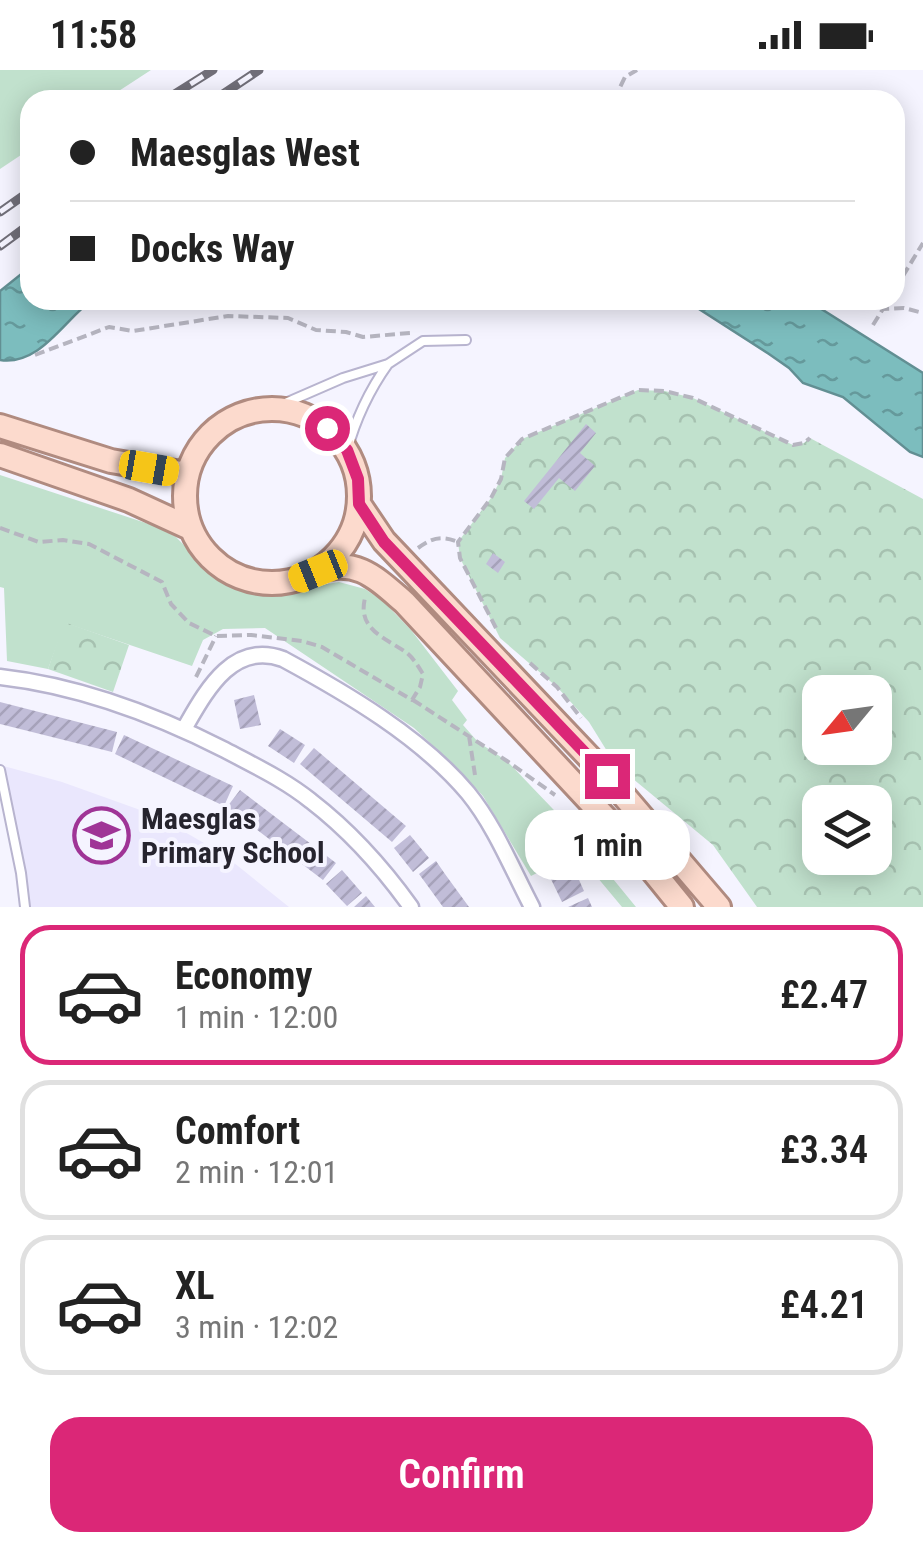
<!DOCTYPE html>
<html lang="en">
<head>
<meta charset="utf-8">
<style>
	:root { --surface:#fff; --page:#f2f2f2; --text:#222; --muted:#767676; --line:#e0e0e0; --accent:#db2777 }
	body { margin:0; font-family:"Roboto Condensed",sans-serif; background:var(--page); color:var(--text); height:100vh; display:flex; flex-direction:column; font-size:38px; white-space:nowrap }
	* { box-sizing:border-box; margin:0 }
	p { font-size:32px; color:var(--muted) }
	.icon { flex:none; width:55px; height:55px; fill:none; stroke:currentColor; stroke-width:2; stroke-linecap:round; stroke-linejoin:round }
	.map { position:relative; height:837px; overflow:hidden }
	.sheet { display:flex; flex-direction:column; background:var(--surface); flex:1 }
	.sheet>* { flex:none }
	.top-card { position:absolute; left:20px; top:20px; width:885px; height:220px; border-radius:30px; box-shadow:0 5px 25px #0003; display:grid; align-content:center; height:220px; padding:0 50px; background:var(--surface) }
	.needle { width:65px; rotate:241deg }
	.controls { position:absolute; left:802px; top:605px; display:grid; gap:20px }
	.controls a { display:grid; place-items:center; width:90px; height:90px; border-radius:20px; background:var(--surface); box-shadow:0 5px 25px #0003; font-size:50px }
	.end { position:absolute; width:45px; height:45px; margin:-22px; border:12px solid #db2777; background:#fff; box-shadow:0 0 0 5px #fff }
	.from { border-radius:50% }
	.bubble { position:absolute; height:70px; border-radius:30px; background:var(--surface); box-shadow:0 5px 25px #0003; font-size:32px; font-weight:600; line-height:70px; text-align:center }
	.car { position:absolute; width:30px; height:60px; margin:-30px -15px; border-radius:12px; box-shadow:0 0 8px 2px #0007; background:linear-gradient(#f5c518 24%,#345 0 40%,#f5c518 0 76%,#345 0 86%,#f5c518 0) }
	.top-card b { display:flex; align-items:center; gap:35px; height:95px; font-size:38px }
	.top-card b+b { border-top:2px solid var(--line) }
	.top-card i { width:25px; height:25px; background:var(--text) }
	ul { padding:18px 0 0; list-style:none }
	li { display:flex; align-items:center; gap:30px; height:140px; margin:0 20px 15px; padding:0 30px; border:5px solid var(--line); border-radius:30px }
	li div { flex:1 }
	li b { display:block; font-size:38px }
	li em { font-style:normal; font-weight:600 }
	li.active { border-color:var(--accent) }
	li>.icon { width:90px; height:90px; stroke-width:1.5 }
	.action { display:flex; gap:20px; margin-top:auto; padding:20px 50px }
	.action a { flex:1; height:115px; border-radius:30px; background:var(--accent); color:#fff; font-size:40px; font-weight:600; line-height:115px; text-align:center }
	.status { display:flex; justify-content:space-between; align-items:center; height:70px; padding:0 50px; background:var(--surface); direction:ltr }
	.status svg { height:28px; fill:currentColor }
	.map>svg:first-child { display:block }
</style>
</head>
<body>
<div class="status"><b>11:58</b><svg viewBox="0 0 49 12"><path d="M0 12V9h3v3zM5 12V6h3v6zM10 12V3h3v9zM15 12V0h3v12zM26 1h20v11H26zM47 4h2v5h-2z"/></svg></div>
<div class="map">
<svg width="923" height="837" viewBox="0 0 923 837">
	<defs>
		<pattern id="park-crowns" width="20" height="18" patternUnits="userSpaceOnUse" patternTransform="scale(2.5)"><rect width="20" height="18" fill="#c1e1cd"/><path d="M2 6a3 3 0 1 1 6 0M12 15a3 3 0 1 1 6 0" fill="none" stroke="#a6c1b0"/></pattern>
		<pattern id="water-ripples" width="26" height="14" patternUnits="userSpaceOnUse" patternTransform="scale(2.5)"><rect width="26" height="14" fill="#7cbdbe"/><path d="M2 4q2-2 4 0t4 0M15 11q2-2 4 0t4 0" fill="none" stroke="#65999b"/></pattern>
		<pattern id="building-hatch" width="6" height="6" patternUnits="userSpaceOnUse" patternTransform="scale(2.5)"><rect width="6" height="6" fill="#c1bdd8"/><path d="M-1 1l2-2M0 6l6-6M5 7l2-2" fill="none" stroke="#a6a2ba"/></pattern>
	</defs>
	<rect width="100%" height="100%" fill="#f5f4ff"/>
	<path fill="#eae7fd" d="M0,695l62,17 95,34 66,38 66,53h-264z"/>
	<path fill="#c1e1cd" d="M0,0h151l-46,30h-75v49l-30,20z
		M0,405l155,51 21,11 40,41 24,11 26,5 73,-12 26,7 18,12 28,29 47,61 -6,9 15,20 -4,5 15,17 29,19 66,69 63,77h-14l-45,-54 -46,23 -48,-80 -25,-27 -44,-41 -149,-100 -42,1 -20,11 -11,26 -127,-43 -17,46 -41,-8 -3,-73 -4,-1z"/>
	<path fill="url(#park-crowns)" fill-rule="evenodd" d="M638,320l27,1 28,7 100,47 11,-2 6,-5 113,61v408h-166l-44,-62 -98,-81 -26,-42 -32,-35 -57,-49 -40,-80 -2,-16 33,-44 10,-19 4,-21 17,-19zM820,622h55v56h-55zM820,732h55v56h-55z
		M64,552l65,23 -16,47 -65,-23z"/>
	<path fill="url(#water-ripples)" stroke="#628f93" stroke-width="2.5" d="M30,197v33h62c-28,20 -52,66 -92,60v-69z
		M685,230h122l116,73v84l-13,-5 -67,-55 -40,-14 -14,-15 -20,-14z"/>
	<path fill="url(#building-hatch)" d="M586,354l10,9 -16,20 15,13 -20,25 -16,-13 -25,31 -10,-8z
		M493,483l12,9 -7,11 -12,-9z
		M254,625l7,30 -21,4 -6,-29z
		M0,632l117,30 -5,20 -112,-28z
		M280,659l25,16 -11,18 -26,-17z
		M124,665l109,51 -9,20 -109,-52z
		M314,678l92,78 -14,16 -92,-78z
		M240,720l96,73 -13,17 -96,-73z
		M410,765l19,23 -16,14 -19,-24z
		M436,791l9,13 24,33h-26l-24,-33z
		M571,792l13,29 -22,11 -14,-29z
		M342,800l20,23 -15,13 -21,-22z
		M366,826l9,11h-21z
		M588,828l4,9h-24z"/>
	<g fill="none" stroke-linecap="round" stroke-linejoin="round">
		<defs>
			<path id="lane" d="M274,338l69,-30 45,-14 35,-23 43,-1
				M347,381c9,-33 21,-59 41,-87
				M0,700l21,103 4,34"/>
			<path id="street" d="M0,607c80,9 154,37 225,73 30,16 60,30 86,51 39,30 72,67 100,106
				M184,659c21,-36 48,-89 99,-70 63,34 138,78 185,134 27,33 44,76 64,114"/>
			<path id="primary" d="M185 426a87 87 0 1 1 174 0a87 87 0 1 1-174 0Z
				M0,356l111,35 76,13
				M0,385l129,45 61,28
				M359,434l25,37 223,235 112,131
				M318,501c38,-14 58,7 86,31l235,252 43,53"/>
		</defs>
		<use href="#lane" stroke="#b8b4cf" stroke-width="12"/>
		<use href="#street" stroke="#b8b4cf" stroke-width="19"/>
		<use href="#primary" stroke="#b08b80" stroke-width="28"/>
		<path stroke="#b6b5c0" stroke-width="4" stroke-dasharray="10 5" stroke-linecap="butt" d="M614,30l11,-23 12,-7
			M895,219l28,-46
			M874,230l9,9 5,-9
			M873,255l10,-16 21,-1 19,5
			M35,285l74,-28 24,4 95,-15 60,2 28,12 30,2 17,5 47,-4
			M0,458l39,14 24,-2 26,4 73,38 9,22 18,19 27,13 35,-1 51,6 20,6 90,53 8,-13 3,-13c-5,-8 -9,-15 -16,-21 -21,-15 -50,-23 -42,-55
			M418,478c14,-10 23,-13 40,-6
			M496,558l-36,-70 -2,-16 33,-44 10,-19 4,-21 17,-19 116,-49 27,1 28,7 100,47 11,-2 6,-5
			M530,593l27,24 24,31
			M196,607l20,-41
			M413,630l94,61 48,34
			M469,666l6,39"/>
		<use href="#lane" stroke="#fff" stroke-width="8"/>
		<use href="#street" stroke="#fff" stroke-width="14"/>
		<use href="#primary" stroke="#fcdacd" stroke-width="22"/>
		<defs>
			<path id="rail" d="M165,30l48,-30
				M214,30l45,-30
				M0,142l30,-21
				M0,176l30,-22"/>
		</defs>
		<use href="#rail" stroke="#716f79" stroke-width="9"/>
		<use href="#rail" stroke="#f5f4ff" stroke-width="5" stroke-dasharray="15" stroke-linecap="butt"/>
	</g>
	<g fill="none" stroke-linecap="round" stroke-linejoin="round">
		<path stroke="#db2777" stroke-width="12" d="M327,358l20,22 11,29 1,25 25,38 223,234"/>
	</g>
	<defs>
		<symbol id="school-ring" viewBox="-11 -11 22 22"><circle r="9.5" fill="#f5f4ff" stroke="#9f3496" stroke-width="1.5"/><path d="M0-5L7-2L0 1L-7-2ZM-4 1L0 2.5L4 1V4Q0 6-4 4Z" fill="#9f3496"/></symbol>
	</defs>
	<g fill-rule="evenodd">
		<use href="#school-ring" x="70" y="734" width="63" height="63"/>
	</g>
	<g text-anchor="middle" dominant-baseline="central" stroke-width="8" stroke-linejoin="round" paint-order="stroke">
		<g font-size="30" font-weight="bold" fill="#26242e" stroke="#f5f4ff" text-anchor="start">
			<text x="141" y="748">Maesglas<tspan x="141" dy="34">Primary School</tspan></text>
		</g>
	</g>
</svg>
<div class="controls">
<a><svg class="needle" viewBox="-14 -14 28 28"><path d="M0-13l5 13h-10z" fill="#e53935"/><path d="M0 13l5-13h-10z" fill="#767676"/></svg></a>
<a><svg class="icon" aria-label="layers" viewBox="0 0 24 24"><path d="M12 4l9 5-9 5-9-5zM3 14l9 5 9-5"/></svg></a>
</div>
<i class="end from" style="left:327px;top:358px"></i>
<i class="end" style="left:607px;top:706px"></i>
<div class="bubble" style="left:525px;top:740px;width:165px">1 min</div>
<i class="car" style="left:149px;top:398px;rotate:100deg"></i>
<i class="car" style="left:318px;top:501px;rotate:248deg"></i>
<div class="top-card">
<b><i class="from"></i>Maesglas West</b>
<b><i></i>Docks Way</b>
</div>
</div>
<section class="sheet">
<ul>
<li class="active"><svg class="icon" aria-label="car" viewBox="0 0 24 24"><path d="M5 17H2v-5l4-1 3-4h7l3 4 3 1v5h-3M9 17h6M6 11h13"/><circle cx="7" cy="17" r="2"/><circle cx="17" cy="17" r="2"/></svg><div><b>Economy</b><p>1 min · 12:00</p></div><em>£2.47</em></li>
<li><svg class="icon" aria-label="car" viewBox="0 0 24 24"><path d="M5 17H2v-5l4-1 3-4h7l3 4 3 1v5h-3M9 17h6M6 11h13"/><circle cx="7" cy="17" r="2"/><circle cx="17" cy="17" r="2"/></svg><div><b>Comfort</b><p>2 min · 12:01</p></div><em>£3.34</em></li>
<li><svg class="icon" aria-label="car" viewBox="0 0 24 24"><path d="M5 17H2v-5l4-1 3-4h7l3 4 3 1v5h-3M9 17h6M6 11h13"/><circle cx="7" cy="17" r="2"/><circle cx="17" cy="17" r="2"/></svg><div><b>XL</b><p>3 min · 12:02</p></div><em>£4.21</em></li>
</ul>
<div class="action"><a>Confirm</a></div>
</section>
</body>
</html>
